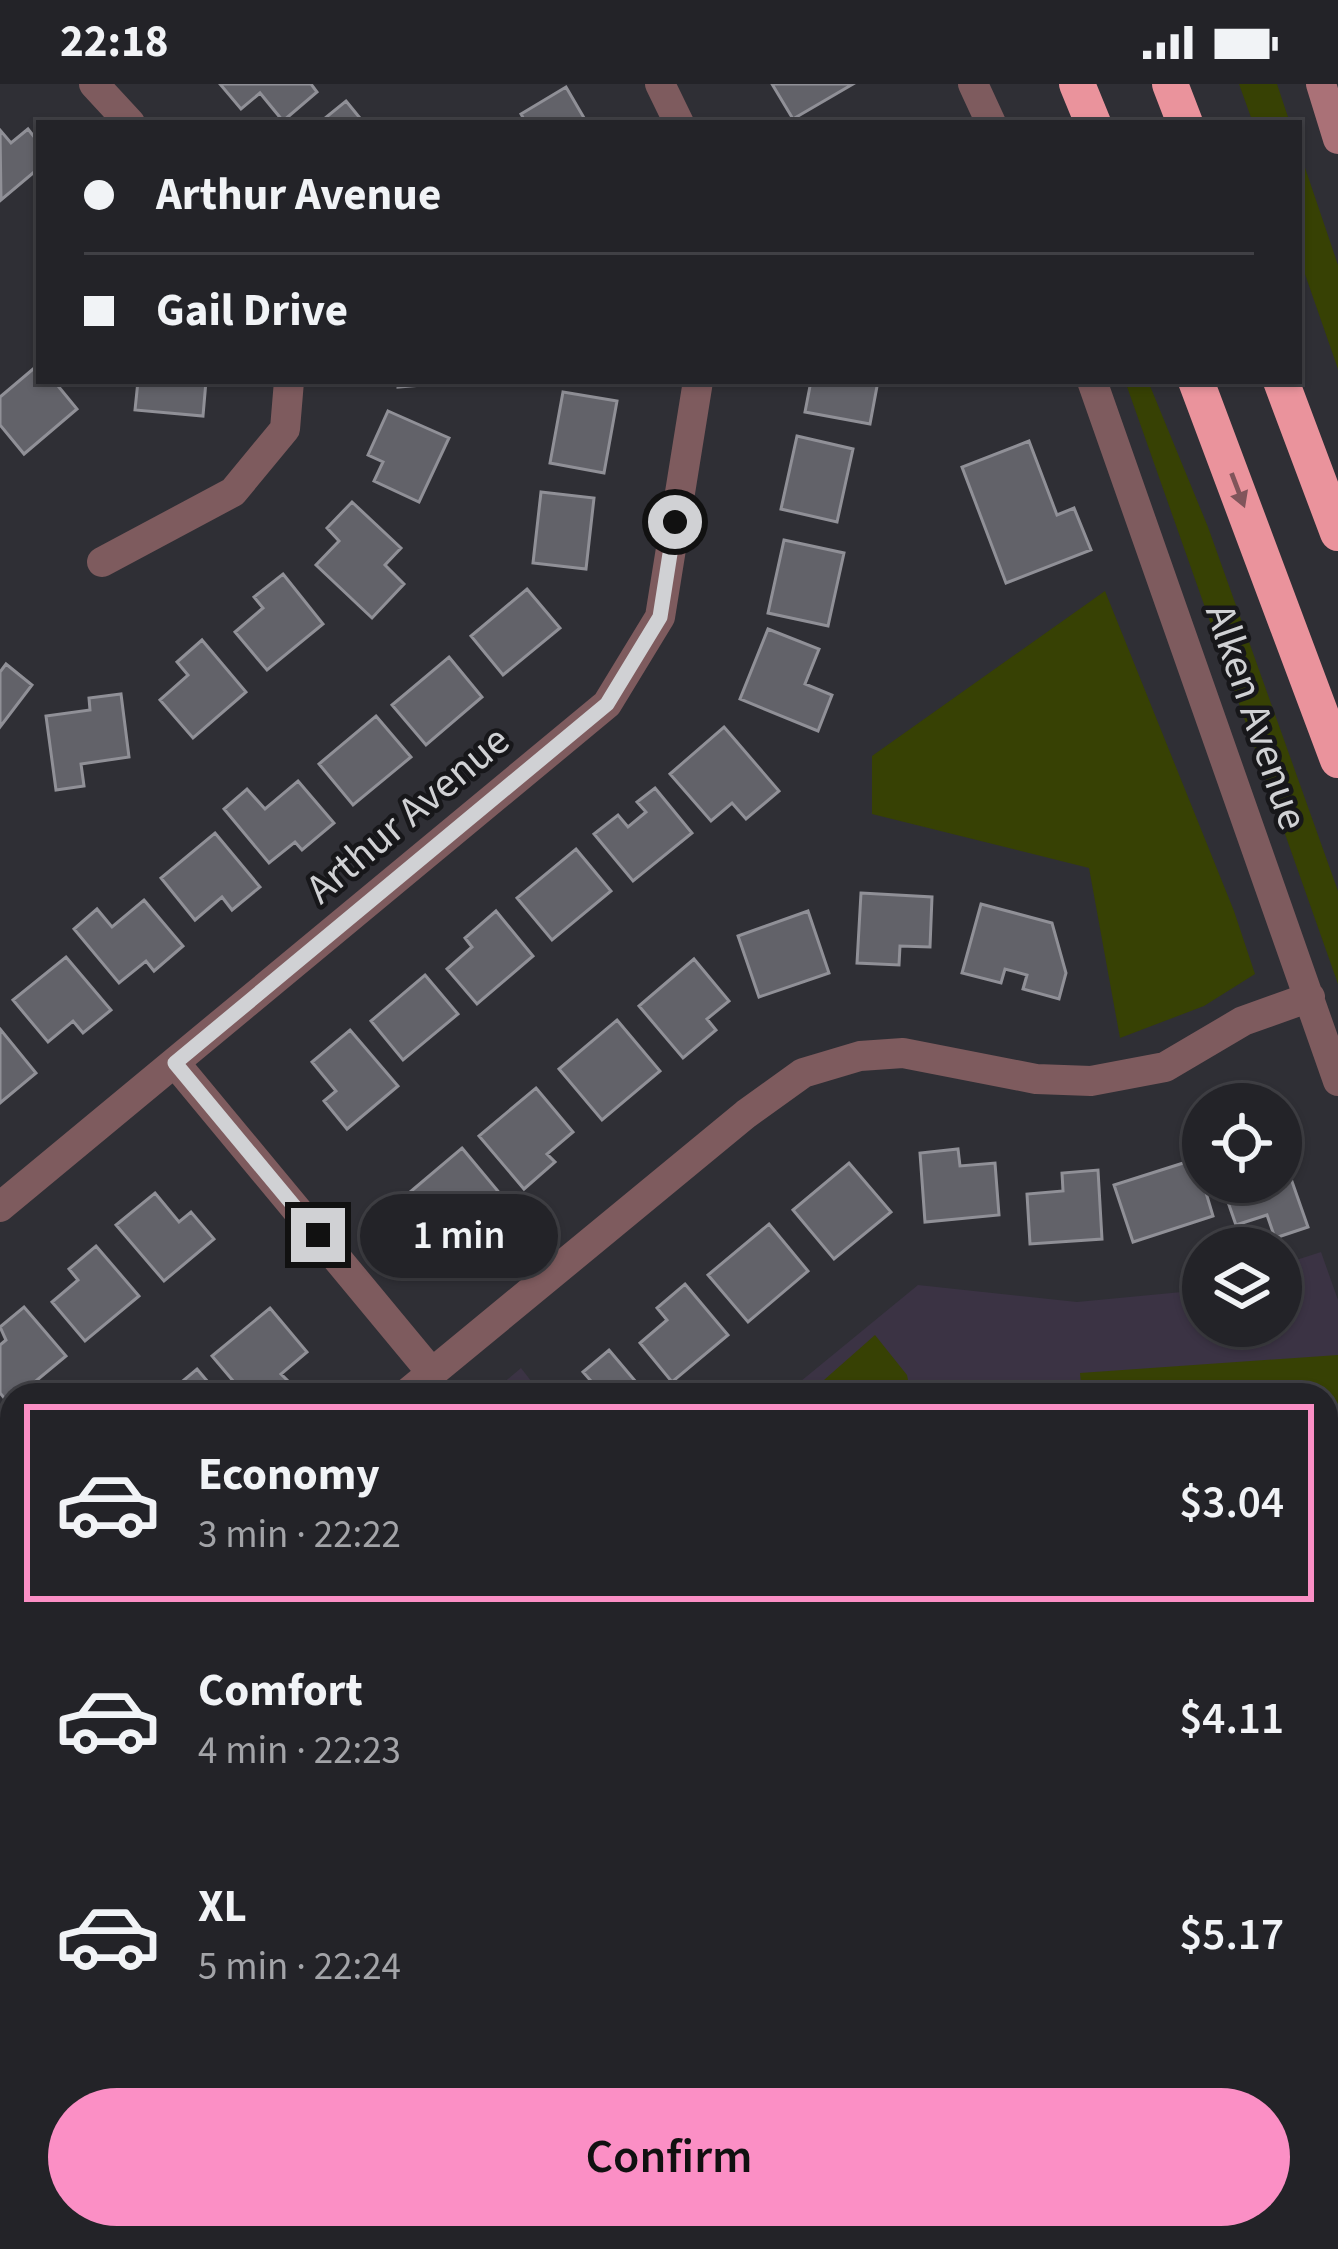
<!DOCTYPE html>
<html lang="en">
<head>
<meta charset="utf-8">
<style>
	:root { --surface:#232328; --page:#2f2f34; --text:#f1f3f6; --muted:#a3a4a8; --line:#404045; --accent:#fb8fc5 }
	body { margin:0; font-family:"Source Sans 3",sans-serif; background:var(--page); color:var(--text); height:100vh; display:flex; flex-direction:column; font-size:45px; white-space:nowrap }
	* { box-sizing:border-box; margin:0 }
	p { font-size:39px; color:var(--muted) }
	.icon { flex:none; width:66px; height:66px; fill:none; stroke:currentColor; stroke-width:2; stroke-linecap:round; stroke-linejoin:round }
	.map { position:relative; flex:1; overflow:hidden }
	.side { position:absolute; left:0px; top:1299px; width:1338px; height:867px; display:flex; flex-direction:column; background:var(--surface); border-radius:36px 36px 0 0; box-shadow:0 3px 9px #0004,0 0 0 3px var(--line) }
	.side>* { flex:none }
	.hud { position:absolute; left:36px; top:36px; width:1266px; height:264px; border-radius:0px; box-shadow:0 3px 9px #0004,0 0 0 3px var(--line); display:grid; align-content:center; height:264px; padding:0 48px; background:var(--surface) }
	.tools { position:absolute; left:1182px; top:999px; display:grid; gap:24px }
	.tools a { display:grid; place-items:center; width:120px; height:120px; border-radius:50%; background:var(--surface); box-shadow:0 3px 9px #0004,0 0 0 3px var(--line); font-size:60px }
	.end { position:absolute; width:54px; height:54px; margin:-27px; border:15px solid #d0d1d4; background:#111; box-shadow:0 0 0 6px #111 }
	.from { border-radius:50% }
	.bubble { position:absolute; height:84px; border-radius:42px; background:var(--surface); box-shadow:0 3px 9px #0004,0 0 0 3px var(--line); font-size:39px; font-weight:600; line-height:84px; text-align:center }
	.hud b { display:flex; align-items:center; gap:42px; height:114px; font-size:45px }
	.hud b+b { border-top:3px solid var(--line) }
	.hud i { width:30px; height:30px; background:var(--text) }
	ul { padding:21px 0 0; list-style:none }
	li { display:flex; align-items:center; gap:36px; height:198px; margin:0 24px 18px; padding:0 24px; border:6px solid transparent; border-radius:0px }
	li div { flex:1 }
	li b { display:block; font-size:45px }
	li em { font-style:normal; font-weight:600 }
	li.active { border-color:var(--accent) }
	li>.icon { width:108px; height:108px; stroke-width:1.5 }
	.button { display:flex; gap:24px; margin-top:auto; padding:24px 48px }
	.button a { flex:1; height:138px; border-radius:72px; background:var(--accent); color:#111; font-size:48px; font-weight:600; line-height:138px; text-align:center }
	.status { display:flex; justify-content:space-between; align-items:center; height:84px; padding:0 60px; background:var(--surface); direction:ltr }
	.status svg { height:33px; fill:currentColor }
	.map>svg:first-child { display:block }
</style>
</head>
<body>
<div class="status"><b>22:18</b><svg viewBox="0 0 49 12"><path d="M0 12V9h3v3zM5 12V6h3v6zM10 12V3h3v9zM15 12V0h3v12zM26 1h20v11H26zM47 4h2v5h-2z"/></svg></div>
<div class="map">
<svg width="1338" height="2165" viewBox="0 0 1338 2165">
	<rect width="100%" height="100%" fill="#2f2f35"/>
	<path fill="#3b3344" d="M1321,1168l17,48v530l-12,10v-445h-542l134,-110 159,17 126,-12v36h78v-61z
		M521,1284l21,27h-53z
		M12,1700v80l-12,-15v-56z
		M320,2154h533l-13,11h-511z"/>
	<path fill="#374104" d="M1239,0h38l13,39h-37z
		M1299,66l39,115v104l-39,-112z
		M1125,297h23l60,146 130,364v93z
		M1105,507l129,320 21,63 -51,32 -84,32 -31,-170 -217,-54v-58z
		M875,1251l32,40 4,20h-104z
		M1338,1271v160l-12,17v-137h-244l-2,-22z
		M1338,1465v259l-12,-17v-231z
		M1338,1746v419h-498l13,-11h473v-398z"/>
	<path fill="#626269" stroke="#909097" stroke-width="3" d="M220,0h91l6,8 -34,29 -23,-28 -19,16z
		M772,0h81l-60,35z
		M566,3l21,36h-61l-5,-9z
		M346,17l18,22h-45z
		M28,45l11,14v25l-38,32 -1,-70 11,13z
		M39,280v17h15l23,28 -53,45 -24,-29v-28z
		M138,297h68l-3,35 -68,-6z
		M398,297h58v1l-58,5z
		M811,297h67l-8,43 -65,-12z
		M563,308l54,9 -13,72 -54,-10z
		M388,327l61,27 -30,64 -45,-21 9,-19 -15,-7z
		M797,352l56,13 -16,73 -56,-13z
		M1029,357l28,74 17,-7 17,42 -85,33 -44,-116z
		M541,408l53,6 -8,71 -53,-6z
		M352,418l49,46 -16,17 19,19 -32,34 -56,-53 23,-24 -12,-13z
		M784,456l60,13 -16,73 -60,-13z
		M283,490l40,50 -56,46 -32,-38 28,-24 -9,-11z
		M527,505l33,39 -57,47 -32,-39z
		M768,545l51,20 -14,35 27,11 -14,36 -78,-32z
		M202,556l44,52 -53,46 -33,-38 28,-25 -11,-13z
		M449,573l33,40 -56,48 -34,-40z
		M6,580l26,21 -32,42v-55z
		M121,610l8,63 -48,7 3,22 -28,4 -10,-74 44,-6 -1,-12z
		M376,632l35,41 -58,48 -34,-41z
		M724,643l55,64 -33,28 -14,-16 -21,18 -41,-47z
		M298,697l36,42 -32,27 -7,-8 -26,21 -45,-54 23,-20 18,20z
		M655,704l37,45 -59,48 -39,-47 24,-19 10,12 18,-15 -9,-10z
		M215,749l45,54 -28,23 -10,-13 -27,23 -34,-42z
		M576,765l35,42 -59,49 -35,-42z
		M861,809l71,4 -2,50 -30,-1 -1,19 -42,-2z
		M144,816l39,46 -29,25 -8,-10 -27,22 -45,-54 23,-20 15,18z
		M981,820l71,19 14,50 -7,26 -36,-10 4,-14 -22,-6 -4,14 -39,-10z
		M496,827l37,45 -56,48 -30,-35 25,-22 -7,-9z
		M808,827l21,62 -70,24 -21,-61z
		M66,873l45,53 -28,23 -10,-12 -25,21 -35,-42z
		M694,875l35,42 -22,18 9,11 -33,28 -44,-52z
		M425,891l33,39 -55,46 -32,-39z
		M617,936l43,51 -58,49 -43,-51z
		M0,945l36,44 -36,30z
		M350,946l48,56 -51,43 -23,-28 12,-10 -24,-29z
		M536,1004l37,44 -26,22 8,8 -31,27 -45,-53z
		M462,1064l45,54 -32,27 -10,-12 -27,23 -35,-42z
		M958,1065l2,17 35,-3 4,52 -74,7 -5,-69z
		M1282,1069l26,74 -33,11 -8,-23 -31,10 -15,-43h60z
		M1196,1075l17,57 -80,26 -19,-57z
		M849,1079l42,49 -57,47 -41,-49z
		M1098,1086l4,69 -72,5 -3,-50 36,-3 -1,-18z
		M155,1109l24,29 12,-10 23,27 -50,42 -48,-56z
		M769,1140l39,47 -60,51 -40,-47z
		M96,1162l43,50 -54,45 -33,-39 26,-22 -9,-11z
		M685,1200l43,51 -56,47 -32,-39 27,-23 -10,-12z
		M24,1223l42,49 -47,39h-7l-3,9 -9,-11v-48l6,-5 -6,-13z
		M270,1224l37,44 -26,22 8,8 -15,13h-29l-33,-39z
		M609,1266l38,45h-73l17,-14 -8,-9z
		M197,1285l22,26h-53z
		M12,1439v53l-12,-14v-29z
		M0,1972l12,15v32l-12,10z
		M12,2048v24l-12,-14z
		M79,2154h69l6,8 -66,3z
		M474,2154h82l-13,11h-60z"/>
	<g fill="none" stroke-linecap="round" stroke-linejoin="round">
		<path stroke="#7e5b5e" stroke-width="30" d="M94,0l36,39
			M660,0l19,39
			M973,0l18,39
			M1092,297l246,700
			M102,478l131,-70 52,-63 4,-48
			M175,979l257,310
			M0,1123l607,-503 53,-87 38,-236
			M405,1311l341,-281 57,-41 57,-17 43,-3 133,26 55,2 74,-14 78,-46 67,-24
			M0,1645l12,-10
			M0,1814l12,14
			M290,2154l9,11"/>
		<path stroke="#aa7177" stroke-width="30" d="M1321,0l17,55"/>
		<path stroke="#ea939c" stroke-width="36" d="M1077,0l16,39
			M1170,0l15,39
			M1196,297l142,379
			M1281,297l57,152"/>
	</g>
	<defs><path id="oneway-solid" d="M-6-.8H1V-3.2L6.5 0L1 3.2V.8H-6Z" transform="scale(3)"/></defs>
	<use fill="#80555b" href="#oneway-solid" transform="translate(1238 406) rotate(69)"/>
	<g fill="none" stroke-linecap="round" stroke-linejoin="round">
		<path stroke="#d0d1d4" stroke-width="15" d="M318,1151l-143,-172 432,-359 53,-87 15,-95"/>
	</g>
	<g text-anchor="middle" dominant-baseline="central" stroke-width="9" stroke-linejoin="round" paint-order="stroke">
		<g font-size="42" fill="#d0d1d4" stroke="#17171a">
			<text transform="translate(1256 633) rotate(71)">Alken Avenue</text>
			<text transform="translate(408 731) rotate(-40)">Arthur Avenue</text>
		</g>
	</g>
</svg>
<div class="tools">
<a><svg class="icon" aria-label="locate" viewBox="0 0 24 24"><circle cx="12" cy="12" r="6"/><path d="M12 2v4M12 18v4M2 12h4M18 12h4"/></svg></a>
<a><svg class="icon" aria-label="layers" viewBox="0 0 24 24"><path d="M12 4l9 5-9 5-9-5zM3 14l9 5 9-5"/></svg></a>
</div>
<i class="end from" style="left:675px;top:438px"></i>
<i class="end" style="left:318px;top:1151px"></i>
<div class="bubble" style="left:360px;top:1110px;width:198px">1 min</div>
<div class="hud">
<b><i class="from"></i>Arthur Avenue</b>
<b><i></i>Gail Drive</b>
</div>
<section class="side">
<ul>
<li class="active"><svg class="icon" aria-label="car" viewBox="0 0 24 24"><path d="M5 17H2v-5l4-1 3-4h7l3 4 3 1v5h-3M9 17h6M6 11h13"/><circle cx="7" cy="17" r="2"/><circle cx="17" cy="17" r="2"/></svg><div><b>Economy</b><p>3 min · 22:22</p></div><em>$3.04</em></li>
<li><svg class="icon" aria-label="car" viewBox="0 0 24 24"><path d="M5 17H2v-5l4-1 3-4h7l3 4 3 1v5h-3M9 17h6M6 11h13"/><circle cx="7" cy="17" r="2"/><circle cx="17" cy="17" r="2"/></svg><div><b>Comfort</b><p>4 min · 22:23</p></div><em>$4.11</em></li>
<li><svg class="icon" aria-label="car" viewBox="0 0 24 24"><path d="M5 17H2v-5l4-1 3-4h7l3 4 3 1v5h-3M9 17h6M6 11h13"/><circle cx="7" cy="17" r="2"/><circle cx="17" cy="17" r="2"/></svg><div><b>XL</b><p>5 min · 22:24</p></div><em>$5.17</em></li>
</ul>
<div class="button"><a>Confirm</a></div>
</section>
</div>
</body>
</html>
